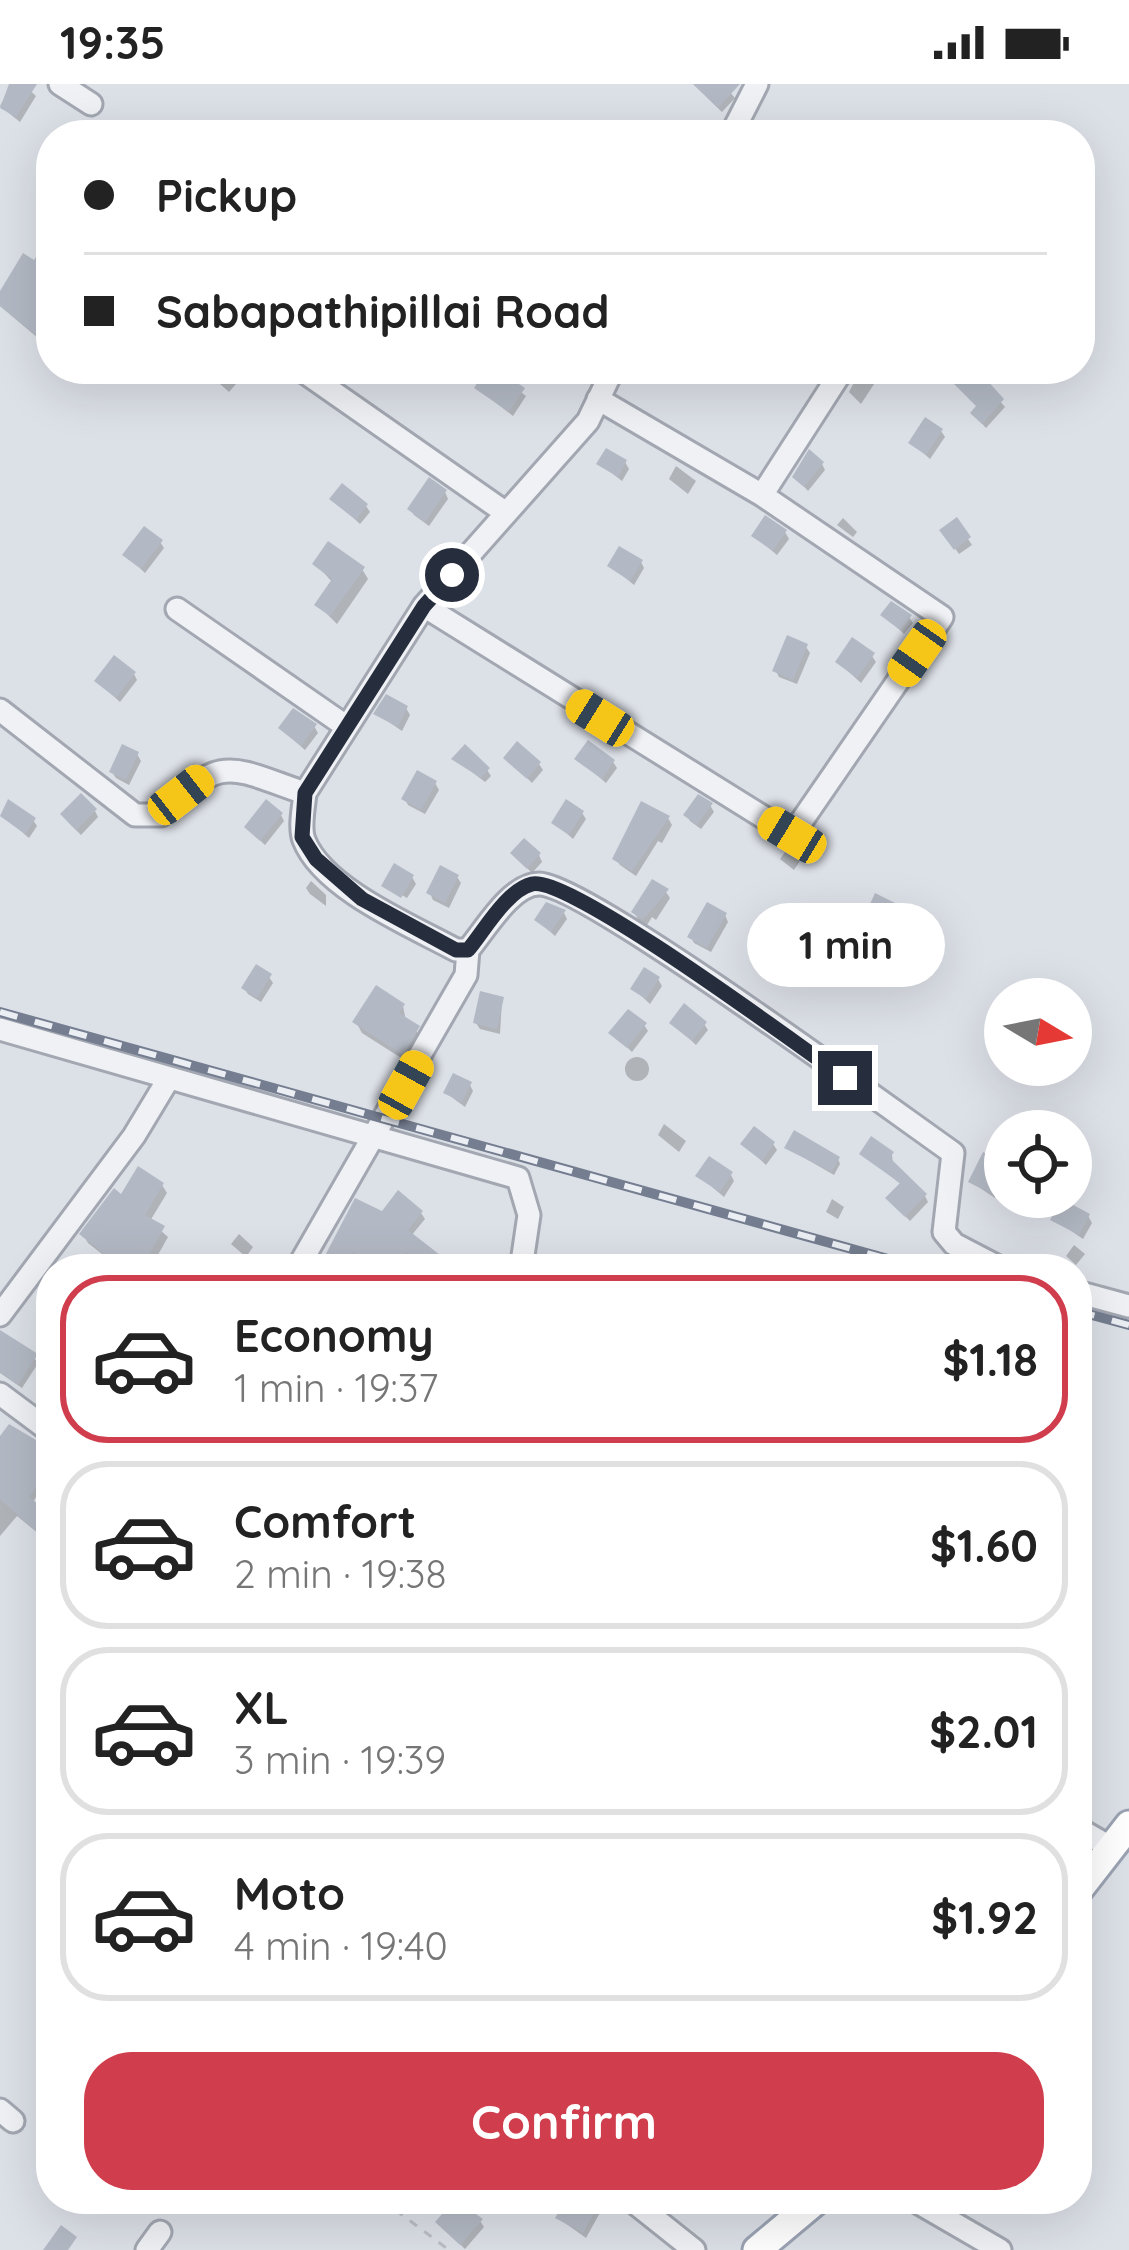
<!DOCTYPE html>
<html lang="en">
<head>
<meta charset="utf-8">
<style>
	:root { --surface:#fff; --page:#f6f6f6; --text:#222; --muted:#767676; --line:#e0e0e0; --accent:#d03d4c }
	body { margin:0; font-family:Quicksand,sans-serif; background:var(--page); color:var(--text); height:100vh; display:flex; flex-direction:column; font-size:45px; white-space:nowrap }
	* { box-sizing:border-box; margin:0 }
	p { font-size:39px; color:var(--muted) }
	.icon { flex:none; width:66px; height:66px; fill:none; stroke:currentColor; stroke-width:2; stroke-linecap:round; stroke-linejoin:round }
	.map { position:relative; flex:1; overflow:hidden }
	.details { position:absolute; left:36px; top:1170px; width:1056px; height:960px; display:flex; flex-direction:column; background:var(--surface); border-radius:48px; box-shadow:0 12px 48px #0002 }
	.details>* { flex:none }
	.hud { position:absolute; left:36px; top:36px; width:1059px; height:264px; border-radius:48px; box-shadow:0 12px 48px #0002; display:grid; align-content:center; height:264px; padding:0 48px; background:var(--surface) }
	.needle { width:78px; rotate:100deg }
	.fabs { position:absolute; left:984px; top:894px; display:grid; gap:24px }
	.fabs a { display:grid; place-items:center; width:108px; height:108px; border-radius:50%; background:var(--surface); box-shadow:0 12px 48px #0002; font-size:60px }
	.end { position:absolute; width:54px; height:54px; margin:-27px; border:15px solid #262d3d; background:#fff; box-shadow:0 0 0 6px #fff }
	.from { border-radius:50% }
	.bubble { position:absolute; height:84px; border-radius:42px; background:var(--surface); box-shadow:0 12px 48px #0002; font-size:39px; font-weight:800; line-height:84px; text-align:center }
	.car { position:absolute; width:36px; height:72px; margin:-36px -18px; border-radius:15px; box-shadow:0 0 9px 3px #0007; background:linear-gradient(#f5c518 24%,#345 0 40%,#f5c518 0 76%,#345 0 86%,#f5c518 0) }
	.hud b { display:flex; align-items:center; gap:42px; height:114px; font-size:45px }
	.hud b+b { border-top:3px solid var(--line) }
	.hud i { width:30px; height:30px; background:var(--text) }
	ul { padding:21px 0 0; list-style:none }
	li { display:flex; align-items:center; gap:36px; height:168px; margin:0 24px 18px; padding:0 24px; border:6px solid var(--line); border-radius:48px }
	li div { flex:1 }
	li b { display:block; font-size:45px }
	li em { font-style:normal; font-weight:800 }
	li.current { border-color:var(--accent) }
	li>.icon { width:108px; height:108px; stroke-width:1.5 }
	.primary-button { display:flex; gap:24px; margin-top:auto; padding:24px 48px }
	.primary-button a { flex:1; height:138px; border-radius:48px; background:var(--accent); color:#fff; font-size:48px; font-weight:800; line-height:138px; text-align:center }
	.status { display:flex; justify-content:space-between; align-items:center; height:84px; padding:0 60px; background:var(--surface); direction:ltr }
	.status svg { height:33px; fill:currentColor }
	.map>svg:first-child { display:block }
</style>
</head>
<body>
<div class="status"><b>19:35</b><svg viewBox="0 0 49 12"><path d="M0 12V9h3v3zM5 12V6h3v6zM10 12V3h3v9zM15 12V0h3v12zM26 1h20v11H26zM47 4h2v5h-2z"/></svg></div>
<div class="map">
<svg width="1129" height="2166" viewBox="0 0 1129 2166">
	<rect width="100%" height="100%" fill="#dce0e7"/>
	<path fill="#0003" d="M13,0h10l13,12 -16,26 -20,-16z
		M693,0h30l12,14 -13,14z
		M51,154v111l-51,-43v-11l35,-31z
		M203,285h35l5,7 -14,16z
		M490,285l36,27 -13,20 -36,-28z
		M861,285h9l8,9 -17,26 -12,-12z
		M962,285h10l33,38 -19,21 -13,-14 5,-6z
		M941,347l4,6 -15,22 -18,-16z
		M625,378l4,7 -7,12 -22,-17z
		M822,380l3,6 -17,21 -13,-14z
		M676,382l20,15 -8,13 -19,-15z
		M445,408l3,7 -19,27 -15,-11 -4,-6z
		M333,415l33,7 4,6 -10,12z
		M843,434l14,14 -4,5 -16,-12z
		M956,437l16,24 -13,9 -16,-23z
		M785,448l4,7 -12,16 -23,-19z
		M160,458l4,6 -19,25 -19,-18z
		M641,478l3,6 -10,17 -23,-19z
		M316,480l46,5 6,10 -31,45 -19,-19 15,-22z
		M884,531l25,2 4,6 -9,11z
		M806,563l4,6 -13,31 -18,-7 -3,-6z
		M872,572l4,6 -15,21 -23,-21z
		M134,590l3,6 -17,22 -22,-20z
		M406,624l4,7 -8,16 -25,-17z
		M314,642l4,7 -13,17 -24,-21z
		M137,670l4,7 -12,24 -13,-7 -4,-6z
		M507,674l32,6 4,6 -11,13z
		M455,675l32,11 4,6 -6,6z
		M578,675l35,3 4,6 -11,15z
		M435,699l4,7 -14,24 -17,-9 -3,-6z
		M710,721l4,7 -13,17 -11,-8 -3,-6z
		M95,727l3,6 -17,18 -14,-14z
		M582,729l4,6 -13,20 -18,-16z
		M1,730l32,6 4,6 -8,12z
		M281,731l3,6 -19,24 -18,-17z
		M668,734l4,7 -10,18 -4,-2 -22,35 -16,-11 -4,-6z
		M785,768l15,9 -6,9 -14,-11z
		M513,770l26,1 3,7 -10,11z
		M412,793l4,7 -9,14 -22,-13z
		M457,793l4,6 -12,25 -16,-8 -3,-7z
		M311,797l15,14v11l-16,-12 -4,-6z
		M666,808l4,6 -14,22 -4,-3 -5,8 -9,-6 -4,-7z
		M897,823l4,6 -14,31 -21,-9 -4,-7z
		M564,829l3,6 -12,17 -18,-16z
		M725,831l3,7 -17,30 -17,-9 -3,-6z
		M269,893l4,6 -12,19 -13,-8 -4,-6z
		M658,895l4,7 -12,18 -16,-15z
		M502,916l-2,34 -20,-5 -4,-6z
		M403,922l3,15 17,17 -14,25 -47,-30 -6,-11z
		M673,939l31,1 4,6 -12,15z
		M644,941l4,6 -16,21 -20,-19z
		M625 985a12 12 0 1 1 24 0a12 12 0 1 1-24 0Z
		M470,1001l3,6 -8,16 -19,-14z
		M664,1040l22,17 -7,11 -21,-17z
		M744,1060h29l4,6 -11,15z
		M787,1064l51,11 2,5 -6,11z
		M862,1070l30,1 1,10 32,31 3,6 -18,19 -17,-17 9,-19z
		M984,1072l21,10 -10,32 -24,-16z
		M731,1091l3,6 -10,16 -25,-21z
		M162,1101l5,8 -17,28 18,16 -18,32h-29l-33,-26 -5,-9 39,-36z
		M832,1115l12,8 -6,12 -12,-7z
		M421,1129l4,6 -14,17 39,33h-23l-17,-13 -7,13h-24l-23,-12 -8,12h-27l62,-54z
		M1088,1132l4,7 -9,16 -29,-20z
		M239,1150l14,13 -7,10 -15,-13z
		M1074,1161l11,9 -9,11 -10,-9z
		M476,1170l25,15h-34z
		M0,1251l39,27 -17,26 -22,-15z
		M0,1357l51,13v22l-19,27 19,15 -7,20 -27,-22 -17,20z
		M51,1778v33l-13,-13z
		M569,2115h22l11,10 -16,29 -28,-20z
		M480,2137l4,6 -19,22 -27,-26z"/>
	<path fill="#b3b9c4" d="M9,0h28l-21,33 -16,-9z
		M693,0h47l-22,24z
		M51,148v115l-51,-41v-15l23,-38 11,7z
		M486,285h10l29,19 -16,24 -35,-24z
		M958,285h19l27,30 -22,25 -12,-11 6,-7 -28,-28z
		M925,333l18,12 -17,26 -18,-12z
		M606,364l21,12 -9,17 -22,-13z
		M809,365l15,13 -20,25 -12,-10z
		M429,393l18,13 -22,32 -18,-13z
		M342,399l26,21 -12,16 -27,-21z
		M765,431l22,15 -14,21 -22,-15z
		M957,433l14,20 -17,13 -15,-20z
		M144,442l19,14 -22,29 -19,-14z
		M328,457l37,26 -35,49 -16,-11 18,-26 -20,-15z
		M619,462l24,14 -13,21 -23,-15z
		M891,517l21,14 -12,15 -20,-15z
		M787,551l21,9 -15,36 -21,-9z
		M852,553l23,16 -18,25 -22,-16z
		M114,571l22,17 -20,26 -22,-17z
		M386,610l22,12 -10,21 -25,-13z
		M293,624l24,16 -16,22 -23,-18z
		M588,656l27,20 -13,19 -28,-20z
		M517,657l24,21 -14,17 -24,-21z
		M122,660l17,8 -13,28 -17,-8z
		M465,660l25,24 -9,10 -30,-19z
		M417,686l20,11 -16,29 -20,-11z
		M81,709l16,16 -21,21 -16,-16z
		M698,710l15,9 -16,22 -14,-10z
		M8,715l28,19 -11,16 -25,-18z
		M266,715l17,14 -23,28 -16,-14z
		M566,715l18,12 -15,24 -18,-12z
		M641,717l29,15 -38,55 -20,-12z
		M524,754l17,15 -14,16 -17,-16z
		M394,779l20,12 -13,23 -20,-12z
		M440,781l19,10 -14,28 -19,-10z
		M652,795l17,10 -26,31 -12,-8z
		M875,809l24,12 -15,35 -25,-12z
		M546,818l20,8 -15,22 -17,-12z
		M707,818l20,11 -20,35 -20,-11z
		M256,880l16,10 -15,24 -16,-10z
		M644,883l16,10 -14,22 -16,-10z
		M376,901l29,19 -6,9 21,13 -17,29 -51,-33z
		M480,907l24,6 -7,32 -24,-6z
		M684,919l23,19 -15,19 -23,-18z
		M628,925l19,14 -20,25 -19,-15z
		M453,989l19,9 -10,20 -19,-9z
		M754,1042l21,16 -13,19 -22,-17z
		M794,1046l46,27 -8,15 -48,-24z
		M871,1052l23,16 -4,6 37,36 -22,23 -20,-19 15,-15 -41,-29z
		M983,1068l22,11 -13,31 -24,-12z
		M709,1072l24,16 -13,20 -25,-16z
		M138,1082l26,17 -19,32 20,11 -24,43h-18l-44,-35 35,-46 7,6z
		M398,1106l25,21 -15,19 50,39h-30l-22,-17 -9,17h-13l-32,-17 -10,17h-24l37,-71 27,13z
		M1062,1115l28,15 -11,21 -29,-15z
		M0,1246l38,24 -20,31 -18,-13z
		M9,1340l42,25v17l-22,31 22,17 -12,20 -39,-35v-63z
		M455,2115l28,20 -23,26 -25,-23z
		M566,2115h36l-19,34 -28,-15z
		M61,2141l16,12 -9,13h-25z"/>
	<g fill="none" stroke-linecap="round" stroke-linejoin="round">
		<defs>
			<path id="minor" d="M60,0l31,20
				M731,51l26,-51
				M300,285l206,144
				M598,315l164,96 81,-126
				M424,522l368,229 150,-218 -180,-122
				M177,525l170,118
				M0,626l135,105h26c61,-62 68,-48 144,-22l119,-187 164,-185 25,-52
				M305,709c-1,13 -6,34 -1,47 19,49 108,86 152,110h12c17,-20 43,-66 71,-66 46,0 354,227 414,269l-9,79 10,12 48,25
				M0,945l518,149 11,37 -8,54
				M297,1185l169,-294 2,-25
				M1077,1208l52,14
				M0,1231l134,-179 35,-58
				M0,1310l51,38
				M1077,1744l33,19
				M0,2026l13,11
				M630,2115l64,51
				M912,2115l88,51
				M147,2166l13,-18"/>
			<path id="major" d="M1077,1808l52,-67
				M757,2166l61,-51"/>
		</defs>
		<use href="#minor" stroke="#a2a7b1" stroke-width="27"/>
		<use href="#major" stroke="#9ba3b3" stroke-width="33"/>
		<path stroke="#bbbec5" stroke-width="3" stroke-dasharray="9 9" stroke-linecap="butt" d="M381,2115l68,51"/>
		<use href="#minor" stroke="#eff1f5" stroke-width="21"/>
		<use href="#major" stroke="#fff" stroke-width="27"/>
		<defs>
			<path id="rail" d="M0,928l924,257
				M1077,1227l52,14"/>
		</defs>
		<use href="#rail" stroke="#757e90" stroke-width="10"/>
		<use href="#rail" stroke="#ebeff4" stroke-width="6" stroke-dasharray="18" stroke-linecap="butt"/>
	</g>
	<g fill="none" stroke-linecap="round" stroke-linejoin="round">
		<path stroke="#262d3d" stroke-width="15" d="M452,491l-28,31 -119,187 -3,44 14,22 46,40 94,51h12c16,-19 39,-60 64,-66 38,-9 268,163 313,194"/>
	</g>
</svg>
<div class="fabs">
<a><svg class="needle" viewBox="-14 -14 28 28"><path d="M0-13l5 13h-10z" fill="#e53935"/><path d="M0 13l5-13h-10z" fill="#767676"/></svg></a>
<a><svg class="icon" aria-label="locate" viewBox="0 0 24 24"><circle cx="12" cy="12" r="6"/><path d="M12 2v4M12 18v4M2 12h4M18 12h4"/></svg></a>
</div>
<i class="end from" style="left:452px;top:491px"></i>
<i class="end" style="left:845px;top:994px"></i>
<div class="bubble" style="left:747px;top:819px;width:198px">1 min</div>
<i class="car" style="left:917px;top:569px;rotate:215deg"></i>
<i class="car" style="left:600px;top:634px;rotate:302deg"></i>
<i class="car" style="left:181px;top:711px;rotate:52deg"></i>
<i class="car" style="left:792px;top:751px;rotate:301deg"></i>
<i class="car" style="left:406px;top:1001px;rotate:29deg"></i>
<div class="hud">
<b><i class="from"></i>Pickup</b>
<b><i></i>Sabapathipillai Road</b>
</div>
<section class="details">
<ul>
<li class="current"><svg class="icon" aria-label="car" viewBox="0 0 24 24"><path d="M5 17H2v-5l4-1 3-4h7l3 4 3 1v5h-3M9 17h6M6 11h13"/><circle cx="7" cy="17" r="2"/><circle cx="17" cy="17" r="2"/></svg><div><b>Economy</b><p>1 min · 19:37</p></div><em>$1.18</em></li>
<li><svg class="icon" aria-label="car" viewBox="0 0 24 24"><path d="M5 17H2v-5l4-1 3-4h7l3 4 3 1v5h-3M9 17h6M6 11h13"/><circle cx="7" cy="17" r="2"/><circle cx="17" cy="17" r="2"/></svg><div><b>Comfort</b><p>2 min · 19:38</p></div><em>$1.60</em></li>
<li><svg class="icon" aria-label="car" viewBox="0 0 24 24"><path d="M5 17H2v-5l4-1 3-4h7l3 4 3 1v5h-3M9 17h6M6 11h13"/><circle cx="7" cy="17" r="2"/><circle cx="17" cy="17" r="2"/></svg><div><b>XL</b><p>3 min · 19:39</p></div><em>$2.01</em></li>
<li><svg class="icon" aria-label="car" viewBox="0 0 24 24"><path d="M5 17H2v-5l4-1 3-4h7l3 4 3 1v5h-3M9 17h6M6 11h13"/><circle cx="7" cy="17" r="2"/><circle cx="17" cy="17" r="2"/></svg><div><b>Moto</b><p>4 min · 19:40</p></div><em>$1.92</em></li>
</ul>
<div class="primary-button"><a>Confirm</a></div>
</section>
</div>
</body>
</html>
